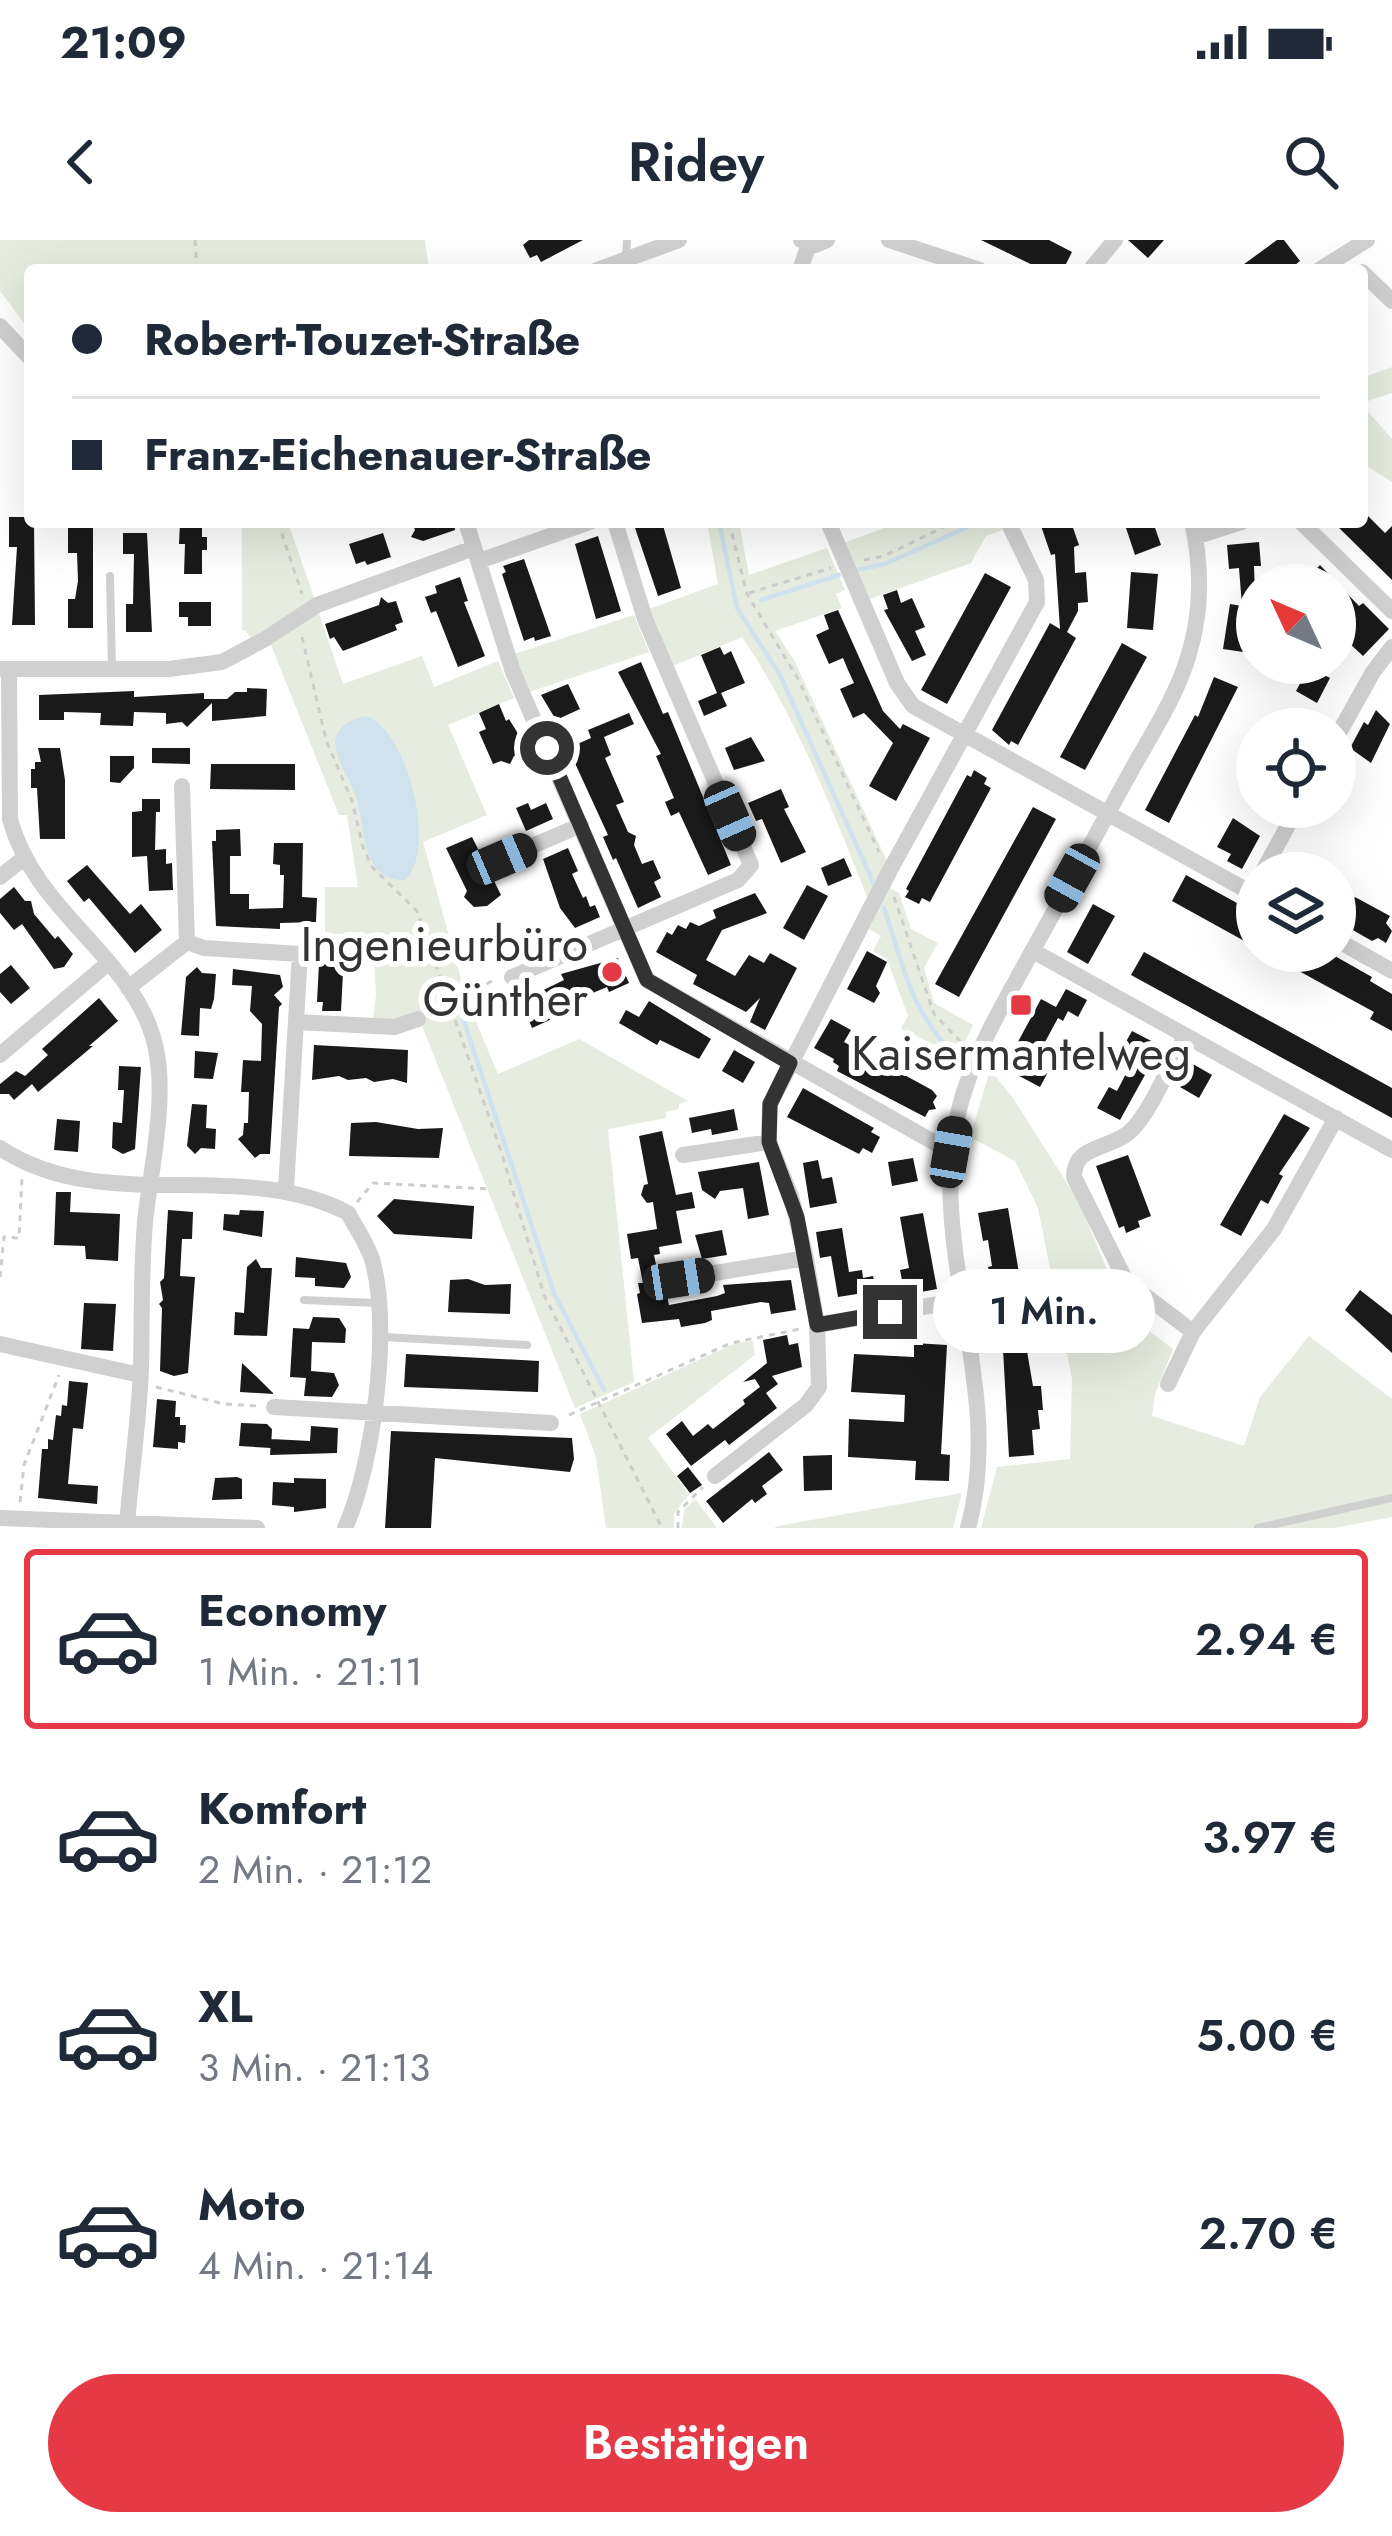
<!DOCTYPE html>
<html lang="de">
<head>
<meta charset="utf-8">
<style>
	:root { --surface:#fff; --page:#f2f2f3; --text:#1f2937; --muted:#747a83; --line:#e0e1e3; --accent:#e63946 }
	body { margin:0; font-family:Jost,sans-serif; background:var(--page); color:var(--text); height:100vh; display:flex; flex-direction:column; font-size:45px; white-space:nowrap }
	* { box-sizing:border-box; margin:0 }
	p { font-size:39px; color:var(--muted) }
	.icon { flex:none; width:66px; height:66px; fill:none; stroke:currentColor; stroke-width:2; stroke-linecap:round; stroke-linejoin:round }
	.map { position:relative; height:1288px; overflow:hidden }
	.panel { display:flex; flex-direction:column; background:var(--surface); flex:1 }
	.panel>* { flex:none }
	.banner { position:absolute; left:24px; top:24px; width:1344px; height:264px; border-radius:12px; box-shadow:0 12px 48px #0002; display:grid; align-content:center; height:264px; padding:0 48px; background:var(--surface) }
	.needle { width:78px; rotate:314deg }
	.fabs { position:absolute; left:1236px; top:324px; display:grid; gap:24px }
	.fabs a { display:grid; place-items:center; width:120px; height:120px; border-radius:50%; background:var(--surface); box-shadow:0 12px 48px #0002; font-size:60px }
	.end { position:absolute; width:54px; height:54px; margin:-27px; border:15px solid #333; background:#fff; box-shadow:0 0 0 6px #fff }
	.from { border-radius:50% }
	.bubble { position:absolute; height:84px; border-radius:42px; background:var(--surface); box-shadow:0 12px 48px #0002; font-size:39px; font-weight:600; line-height:84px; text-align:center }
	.car { position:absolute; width:36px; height:72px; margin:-36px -18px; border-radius:15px; box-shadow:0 0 9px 3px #0007; background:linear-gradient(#222 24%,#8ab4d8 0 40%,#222 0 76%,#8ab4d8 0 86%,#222 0) }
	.banner b { display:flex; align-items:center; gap:42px; height:114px; font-size:45px }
	.banner b+b { border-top:3px solid var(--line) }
	.banner i { width:30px; height:30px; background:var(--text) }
	ul { padding:21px 0 0; list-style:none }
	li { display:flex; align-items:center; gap:36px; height:180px; margin:0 24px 18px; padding:0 24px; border:6px solid transparent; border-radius:12px }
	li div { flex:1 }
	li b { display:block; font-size:45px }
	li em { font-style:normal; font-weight:600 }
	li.active { border-color:var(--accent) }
	li>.icon { width:108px; height:108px; stroke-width:1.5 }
	.primary-button { display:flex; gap:24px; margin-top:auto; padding:24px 48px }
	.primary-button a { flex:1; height:138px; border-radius:72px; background:var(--accent); color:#fff; font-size:48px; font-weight:600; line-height:138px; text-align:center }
	.status { display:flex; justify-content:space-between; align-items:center; height:84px; padding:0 60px; background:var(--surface); direction:ltr }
	.status svg { height:33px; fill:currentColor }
	header { display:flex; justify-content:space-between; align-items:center; height:156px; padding:0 48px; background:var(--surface); font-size:54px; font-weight:600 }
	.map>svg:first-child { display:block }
</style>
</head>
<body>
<div class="status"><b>21:09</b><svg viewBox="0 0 49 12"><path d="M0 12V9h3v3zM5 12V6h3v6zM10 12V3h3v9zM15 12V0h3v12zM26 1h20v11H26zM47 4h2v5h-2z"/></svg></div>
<header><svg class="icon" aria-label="back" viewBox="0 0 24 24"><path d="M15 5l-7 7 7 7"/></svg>Ridey<svg class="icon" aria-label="search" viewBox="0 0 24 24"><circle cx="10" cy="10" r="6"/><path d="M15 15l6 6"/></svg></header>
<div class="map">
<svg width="1392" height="1288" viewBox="0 0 1392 1288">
	<rect width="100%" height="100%" fill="#fff"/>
	<path fill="#e6ecdf" d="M0,0h425l4,30h-399v61l-30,-40z
		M1392,127v26l-30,10v-25z
		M1362,165l30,34v43l-30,-19z
		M242,282h46l26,76 -63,40 -6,-8 -3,1z
		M707,282h32l10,53 78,-27 18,42 -9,4 6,14 -67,23 19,29 93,201 -20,36c-35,-88 -71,-181 -125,-260l-69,29 -24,-57 69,-25z
		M901,282h96l6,8 -17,6 -15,27 -104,37 -24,-57z
		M319,373l24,71 79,-28 12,31 64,-26 16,37 -66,27 39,90 -64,27 41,148c-29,14 -57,34 -91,30l3,-25 -3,-61h-48v-47h33l-11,-72h-8l-68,-170z
		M634,375l15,37 -120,40 -15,-38z
		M890,648l9,5 12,36 27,14 -14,25 10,35 39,22 -22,48 -22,-31 -28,-13 7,-13 -21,-57 -14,-8 8,-15 -12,-7z
		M466,758l32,76 81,-35 109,62 -9,3v5l-13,3v6l-58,11 26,253 -59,26 -155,-387z
		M990,830l23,28 66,104 46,111 48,36 -18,45 -3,22 92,30 16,-49 49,-61 83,63v118l-58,11h-353l16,-61 73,-8 2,-80 -34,-171 -23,-47 -45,-24z
		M753,1101l2,14 -107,83 41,56 -15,20v14h-68l-10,-71 -16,-43 156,-71z
		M962,1253l-9,35h-179l4,-2z
		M695,1259l22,29h-35l2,-18z"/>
	<path fill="#cfe2ee" d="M365,476c42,10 73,135 40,164 -42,2 -40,-50 -48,-80 -9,-32 -48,-69 8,-84z"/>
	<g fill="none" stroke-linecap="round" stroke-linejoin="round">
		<path stroke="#cfe2ee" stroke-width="4.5" d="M719,282l18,86 43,67 94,209
			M857,330l28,-6 94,-42
			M761,360l78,-25
			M884,668c22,65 24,97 72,150
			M460,769l94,284 50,97"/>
	</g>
	<path fill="#1a1a1a" d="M529,0h54l-42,22 -4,-7 -7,3 -7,-13z
		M981,0h68l23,12 -9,18h-20z
		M1128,0h36l-16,18z
		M1277,0h7l16,21 -11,9h-53z
		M1368,276l17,17 7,-7v54l-59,-58h29z
		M9,277h21v5h4l1,103h-23l5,-78h-8z
		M180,282h22v15h5v13h-5v24h-18l1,-30h-6z
		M412,282h42l1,8 -32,11 -12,-4 4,-7z
		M633,282h29l19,66 -23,8z
		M1043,282h28l8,23 -5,2 1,26 11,-1 2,30 -10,1v8l-11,21 9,6 -58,107 -7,-4 -2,4 -17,-15 58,-107 10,6 -5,-75 -4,1 -10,-29z
		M1124,282h29l8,23 -26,10z
		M68,284h25v104h-25v-29h7l3,-18 -1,-28h-9z
		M123,293h24l5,99h-26v-28h7l1,-50h-11z
		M383,293l8,24 -24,8 -2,-4 -9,3 -7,-20z
		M598,296l23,75 -25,8 -21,-75z
		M1259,302l2,24h-7l3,88 -34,-5 7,-45 12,2 -3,-38 -10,1 -2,-24z
		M524,319l27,77 -16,5 -1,-4 -10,4 -22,-67 4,-2 -3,-6z
		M1320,325l39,41 4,-3 26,26 -26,27 -14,-13 5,-6 -19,-19v-33h-34z
		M1131,332l27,2 -5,56 -26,-2z
		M985,333l26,14 -64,117 -26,-14z
		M460,337l8,24 -4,1 21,54 -27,11 -22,-56 -5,2 -6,-16 12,-4 -2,-7z
		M897,350l4,13 11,-5 13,29 -10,4 11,24 -14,6 -28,-51 4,-1 -5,-14z
		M381,357l7,6 8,-2 7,21 -8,3 2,5 -54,21 -9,-14 -4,2 -5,-15 54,-19z
		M179,362h32v24h-23v-9h-9z
		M838,370l45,101 17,18 3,-5 27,14 -34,63 -27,-15 24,-43 -29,-30 -11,5 -13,-29 14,-6 -6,-13 -5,-12 -14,6 -13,-29 13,-6 -5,-14z
		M1122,403l25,14 -62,113 -25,-13z
		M720,407l4,8 7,-4 14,32 -24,10 6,13 -23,10 -6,-15 19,-8 -16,-38z
		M641,422l22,52 5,-2 63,153 -23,10 -29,-63 -8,4 -6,-14 9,-4 -18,-42 5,-2 -43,-82z
		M1309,427l21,11 -13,25 -21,-12z
		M1214,437l24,10 -69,136 -24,-13 50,-95 3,2z
		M568,444l12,25 -24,11 -15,-25z
		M247,448l20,1 -1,27 -54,5v-18l-25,24 -5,-5 -16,2v-11l-32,-1 -1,14 -33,-1 1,-12 -37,-1v8h-25v-25l95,-4v6l70,-4v6h23l8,-7h12z
		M499,464l7,17 3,-2 8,13 6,20 -9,4 -4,8 -9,-3 -8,3 -14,-32 7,-3 -7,-16z
		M1376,470l14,14 -19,39 -21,-15 14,-26 4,3z
		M629,473l5,11 -30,13 7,18 -6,3 19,44 -8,3 12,27 8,4 -2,9 8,19 11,-4 8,18 -7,4 7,15 -23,11 -22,-50 -3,2 -10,-23 5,-2 -40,-87 23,-10 -3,-8z
		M751,497l14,24 -31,9 -9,-22z
		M38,508h22l5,32v59h-25l-3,-51h-6v-19h4v-7h6z
		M152,508h38v16l-38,-1z
		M110,516h24v12l-14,15 -10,-1z
		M211,524h84v26l-85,-1z
		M974,530l13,8 -3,6 7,4 -61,114 -8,-4 -3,6 -14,-7 4,-6 -3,-2 61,-114 4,2z
		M781,549l8,18 -5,2 22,43 -25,11 -19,-44 -6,2 -8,-18z
		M142,559h18v13h-4l-1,38 11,-1v15l6,-1 1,27 -24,1 -2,-35 -15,1v-45l10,-1z
		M528,563l3,7 15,-7 7,16 -27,12 -10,-23z
		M1033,567l23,12 -97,178 -24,-13z
		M1233,578l27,18 -18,33 -15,-8 4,-7 -14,-7z
		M240,589l1,27h-11v38h19v15l34,-1 1,-33h-4v-10l-7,-1 1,-21h29l-1,54 15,1 -1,24 -36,1v6l-64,-3 -4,-85h4v-11z
		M472,597l29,58 -14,11 -13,1 -10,-10 3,-6 -21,-43z
		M568,608l10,23 -6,3 11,24 3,-2 4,11 5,-2 5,12 -25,11 -15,-20 -17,-49z
		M844,618l8,18 -24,10 -7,-18z
		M87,625l43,49 11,-10 21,26 -27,23 -46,-55 -5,4 -17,-21z
		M1186,635l71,39v34l-85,-47z
		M807,645l21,11 -24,44 -21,-12z
		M14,647l11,14h6l3,13 21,25 3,-3 15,18 -9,13 -10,2 -32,-45 -8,6 -14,-17v-14z
		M755,653l12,20 -45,17 -16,30 29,16 14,-21 15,8 6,-10 27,15 -32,62 -15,-8 10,-24 -14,14 -53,-28 4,-9 -41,-23 11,-20 5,3 6,-10 8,4 4,-7 9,4 17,-8 -3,-8z
		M1355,657l35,19 -4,7 6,8 -6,12 -8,-5 -6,3 -28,-16 -1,-6 -8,-4 8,-16 8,4z
		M1093,664l22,12 -27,48 -21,-12z
		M867,711l20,11 -11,24 4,7 -6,10 -27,-14z
		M1262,711h64l46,26 -2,4 22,13v37l-22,-12 4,-7z
		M325,712l19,2 -3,57h-19l1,-9h-6l2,-39h6z
		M1144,712l248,136v30l-261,-143z
		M618,718l11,25 -20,9 -2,-5 -50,21 2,5 -8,3 1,3 -20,9 -11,-27 43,-21 -3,-6z
		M11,725l19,23 -19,16 -11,-12v-18z
		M197,727l5,6 14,1 -2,25 -3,10 -11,-1 -1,28 -18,-1 5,-58z
		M233,729l47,6 3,12 -9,8 8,9 -3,3 -9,147h-10l-5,4 -17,-19 5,-4 1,-12h4l1,-31h-8l2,-32 18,1 1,-37 -12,-13 2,-25 -20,-1z
		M1066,749l21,11 -9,17 -10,-6 -5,10 -5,-3 -13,24 15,8 -20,37 -36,-19 37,-69 15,8z
		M99,758l19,23 -29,25h4l-55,46 -6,-8 -18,16 -5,-6h-9v-10l16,-13 9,5 23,-21 -6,-6z
		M649,761l62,38 -12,20 -39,-19 -3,5 -38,-22 7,-13 13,7z
		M831,779l20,11 -7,12 88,48 5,6 -4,6 3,7 -7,1 -4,7 -88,-46 2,-5 -6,-4 1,-3 -20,-11z
		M1132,791l29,15 -41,74 -23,-12 12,-21 8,4 14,-27 -6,-3 6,-10 -8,-4z
		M314,805l94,5 -1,33 -14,-4 -19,3 -8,-4 -18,2 -9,-4 -27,4z
		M734,810l21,12 -12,21 -21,-12z
		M195,811l23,2 -5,26 -19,-1z
		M1193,824l19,11 -13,23 -19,-11z
		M119,826l22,1 -6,82 -12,5 -11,-6 1,-26 9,1 2,-33h-6z
		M803,848l71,40 -3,4 9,5 -8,16 -9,-5 -4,6 -72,-37z
		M192,864l15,1 -1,23 10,1 -1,20 -14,-1 -6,6 -8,-8z
		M734,869l4,21 -26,5 -1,-6 -19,4 -3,-15z
		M1284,874l26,14 -31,46 4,2 -15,28 -7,-4 -20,36 -21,-11z
		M57,879l23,2 -2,31 -24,-2z
		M376,882l42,7 25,-1 -4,30 -90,-2 2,-33z
		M662,891l14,64 16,-3 3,16 -19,3 6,32 -23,4 1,7 -6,1 9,42 4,-1 2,9 48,-9 8,-3 -2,-8 68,-5 5,30 -25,4 -2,-11 -8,-1 -50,9 1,9 -7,3 -24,4 -2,-8 -37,4 -5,-29 3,-1 -2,-10h5l-5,-25 -7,1 -4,-25 30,-5 -4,-27 -6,1 -6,-8 3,-10 4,-1 -9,-48z
		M1128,915l23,61 -13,5 2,6 -14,6 -2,-7 -5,2 -23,-62z
		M913,918l5,23 -26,5 -4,-24z
		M818,920l4,19 10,-2 5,26 -27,5 -7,-45z
		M759,922l10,53 -21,4 -5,-31 -23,3 -5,8 -13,-9 -4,-18z
		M56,952h15l-1,20 50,2 -2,47 -32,-2 -1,-13 -31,-1z
		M394,959l80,7 -2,33 -78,-5 -17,-18z
		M1008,968l23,136 -5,1 2,12 5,29h8l2,24h-5l2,19 -8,1 2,25 -25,2 -6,-108 -15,-82 4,-1 -4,-26 -5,1 -5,-28z
		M168,970l25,2 -1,27h-10l-2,37 15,1 -7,96 -14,3 -14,-5 2,-63 -3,-4 4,-4 -3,-18 4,-4z
		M240,970l24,1 -2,26 -39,-7 1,-16 15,1z
		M923,973l14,76 -32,6 -5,-25 9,-2 -9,-51z
		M842,988l7,44 13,-2 1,8 10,-2 3,15 -38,6 -7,-41 -11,2 -4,-26z
		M722,990l5,25 -25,4 -7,-24z
		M296,1017l50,6 5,14 -7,11 -29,-2v-8l-20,-1z
		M256,1019l5,9h11l-5,68 -33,-1 1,-23 9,1 3,-46z
		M468,1039l17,6 26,-1 -1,30 -62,-2 2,-32z
		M1360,1050l32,25v38l-47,-43z
		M84,1063l32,1 -3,47 -32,-2z
		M313,1077l26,1 7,11 -1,14 -33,-1 -1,29 23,2 5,12 -7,12 -28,-1 2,-18 -16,-1 3,-49 16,1z
		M787,1095l2,10 9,-2 4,24 -30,9 6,8 -12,9 11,15 -48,37 -4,-5 -34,26 -25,-32 16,-13 11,15 15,-12 5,5 32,-25 -2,-4 17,-13 -5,-8 -12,3 24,-19 -4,-23z
		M914,1103l33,2 -6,109 9,1 -1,26 -34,-1 1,-19 -68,-4 1,-38 55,3 1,-27 -54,-3 3,-38 60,3z
		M406,1114l133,7 -1,31 -134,-5z
		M242,1123l19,18 13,13 -34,-2z
		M69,1141l19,2 -5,46 -10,-1 -5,56 30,2 -1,18 -59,-6 4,-49h6v-10l5,1 3,-25 5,1 1,-11 5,1z
		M157,1159l19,2 -1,16h5v8h6l-1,18 -7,-1v7l-25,-2z
		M241,1183l26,1 5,5 -1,19 -32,-2z
		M311,1186l27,2 -1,25 -67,2 1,-16 39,2z
		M391,1191l181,7 2,21 -4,13 -135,-14 -4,70h-46z
		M769,1212l14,18 -21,16 5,8 -12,9 -3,-4 -29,24 -17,-22z
		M832,1215v35l-28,1 -1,-35z
		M688,1227l14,18 -12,8 -13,-17z
		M237,1237l5,2v20l-30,1 3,-22z
		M294,1238l32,1v29l-32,4v-5l-22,-2 1,-23 21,1z"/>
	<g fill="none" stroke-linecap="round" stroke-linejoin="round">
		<path stroke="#cdcdcd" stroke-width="3" stroke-dasharray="6 6" stroke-linecap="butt" d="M195,0l2,30
			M278,282l24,72
			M729,282l18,72 51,85 81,173
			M864,320l20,-4 70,-34
			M749,353l82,-25
			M302,397l24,103 26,61 11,46 9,20 45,44 84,240 43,144 118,233
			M894,657l40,117 28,29
			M433,771l61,-31
			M357,962l16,-19 118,6
			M0,1037l4,-40 15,1 3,-61
			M156,1147l68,17 34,2
			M569,1175l162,-72 69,-14
			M20,1262l4,-37 35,-90
			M678,1288v-16l25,-25"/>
		<path stroke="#d0d0d0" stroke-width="8" d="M626,17l1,-17
			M110,336l2,93
			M304,1060l72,3
			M383,1097l144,8
			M1258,1288l134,-30"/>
		<path stroke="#d0d0d0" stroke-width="16" d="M801,0l14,5 12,-5
			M889,0l91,30
			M597,30l82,-30
			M800,30l9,-26
			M1090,30l25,-30
			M1319,30l48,-30
			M1362,32l30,29
			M0,86l30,32
			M466,282l47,150 134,308 304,172
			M828,282l69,161 16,23 344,190
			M1301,282l91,89
			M1195,297l47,-15
			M479,321l111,-39
			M1,429h168l53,-7 43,-23 52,-34 157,-57
			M9,429l1,150c24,90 114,133 141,212 20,55 0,134 -6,191 -4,49 -3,98 -4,147 -2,52 -10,104 -14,156
			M1335,500l38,-68 19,-25
			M502,619l79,-34
			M1262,633l36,-66
			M0,637l24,-19
			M1335,699l57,32
			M187,702l17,6 96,6 -14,235
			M1033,711l359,199
			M512,737l226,-97 13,-15 -106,-246 -30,-97
			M128,748l59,-46 -5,-156
			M296,782l99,5 23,-8
			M1185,796c-14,26 -36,81 -58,98 -22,16 -53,12 -53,43l52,104 67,51
			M0,815l107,-91
			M0,908c103,69 238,8 348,65 8,15 21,33 25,50 18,66 0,204 -28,265
			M683,915l86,-13
			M679,1039l127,-21
			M817,1085l146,-25
			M0,1104l140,31
			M1168,1144l25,-52 81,-103 62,-111
			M274,1167l277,16
			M715,1236l91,-71 13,-18 -2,-62 -11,-67 -15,-62 -22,-54 1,-38 119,-232 148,-270 -1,-22 -28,-58
			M0,1278l257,10
			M968,1288c41,-148 -53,-296 -2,-442 15,-46 41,-88 64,-131 34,-61 67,-122 101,-184 20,-36 45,-74 57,-114 14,-44 14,-90 4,-135"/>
	</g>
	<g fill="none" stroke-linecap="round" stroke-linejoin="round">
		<path stroke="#333" stroke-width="15" d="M547,508l100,232 143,83 -20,41 -1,38 28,75 20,108 73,-13"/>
	</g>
	<g fill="#e63946" stroke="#fff" stroke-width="4.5">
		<circle cx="612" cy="732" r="12"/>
		<rect x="1009" y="753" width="24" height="24" rx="6"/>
	</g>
	<g text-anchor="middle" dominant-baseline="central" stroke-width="12" stroke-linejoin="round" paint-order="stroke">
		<g font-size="48" fill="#333" stroke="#fff" text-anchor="end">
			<text x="588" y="704">Ingenieurbüro<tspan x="588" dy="55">Günther</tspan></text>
			<text x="1021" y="813" text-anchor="middle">Kaisermantelweg</text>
		</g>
	</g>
</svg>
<div class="fabs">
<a><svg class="needle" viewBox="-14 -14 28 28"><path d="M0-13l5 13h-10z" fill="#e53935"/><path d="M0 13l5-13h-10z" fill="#747a83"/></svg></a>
<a><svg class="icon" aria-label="locate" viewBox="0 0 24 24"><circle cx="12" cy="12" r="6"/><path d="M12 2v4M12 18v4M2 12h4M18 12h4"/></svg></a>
<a><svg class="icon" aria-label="layers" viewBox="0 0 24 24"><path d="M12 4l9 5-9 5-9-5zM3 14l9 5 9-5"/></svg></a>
</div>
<i class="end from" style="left:547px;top:508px"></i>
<i class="end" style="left:890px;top:1072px"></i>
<div class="bubble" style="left:933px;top:1029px;width:222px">1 Min.</div>
<i class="car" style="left:730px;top:576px;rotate:156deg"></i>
<i class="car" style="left:502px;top:619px;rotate:67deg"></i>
<i class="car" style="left:1072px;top:638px;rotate:209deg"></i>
<i class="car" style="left:951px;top:912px;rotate:10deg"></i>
<i class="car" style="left:679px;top:1039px;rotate:81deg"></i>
<div class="banner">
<b><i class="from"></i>Robert-Touzet-Straße</b>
<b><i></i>Franz-Eichenauer-Straße</b>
</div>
</div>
<section class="panel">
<ul>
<li class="active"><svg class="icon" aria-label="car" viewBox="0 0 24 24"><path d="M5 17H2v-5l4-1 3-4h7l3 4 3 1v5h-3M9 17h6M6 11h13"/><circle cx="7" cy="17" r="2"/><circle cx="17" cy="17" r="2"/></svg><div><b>Economy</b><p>1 Min. · 21:11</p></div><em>2.94 €</em></li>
<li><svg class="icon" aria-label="car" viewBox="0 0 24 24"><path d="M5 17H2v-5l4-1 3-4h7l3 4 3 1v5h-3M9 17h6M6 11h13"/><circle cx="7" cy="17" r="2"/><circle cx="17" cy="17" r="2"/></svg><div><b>Komfort</b><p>2 Min. · 21:12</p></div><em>3.97 €</em></li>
<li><svg class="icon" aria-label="car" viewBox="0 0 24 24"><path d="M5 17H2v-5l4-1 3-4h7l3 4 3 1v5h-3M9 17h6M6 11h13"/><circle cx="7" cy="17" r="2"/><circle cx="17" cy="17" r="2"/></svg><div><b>XL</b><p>3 Min. · 21:13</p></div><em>5.00 €</em></li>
<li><svg class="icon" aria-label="car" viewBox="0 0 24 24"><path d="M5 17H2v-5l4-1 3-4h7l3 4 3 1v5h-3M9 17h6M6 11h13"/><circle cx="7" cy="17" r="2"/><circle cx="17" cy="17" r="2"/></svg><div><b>Moto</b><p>4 Min. · 21:14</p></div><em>2.70 €</em></li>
</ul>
<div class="primary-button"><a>Bestätigen</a></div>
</section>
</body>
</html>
